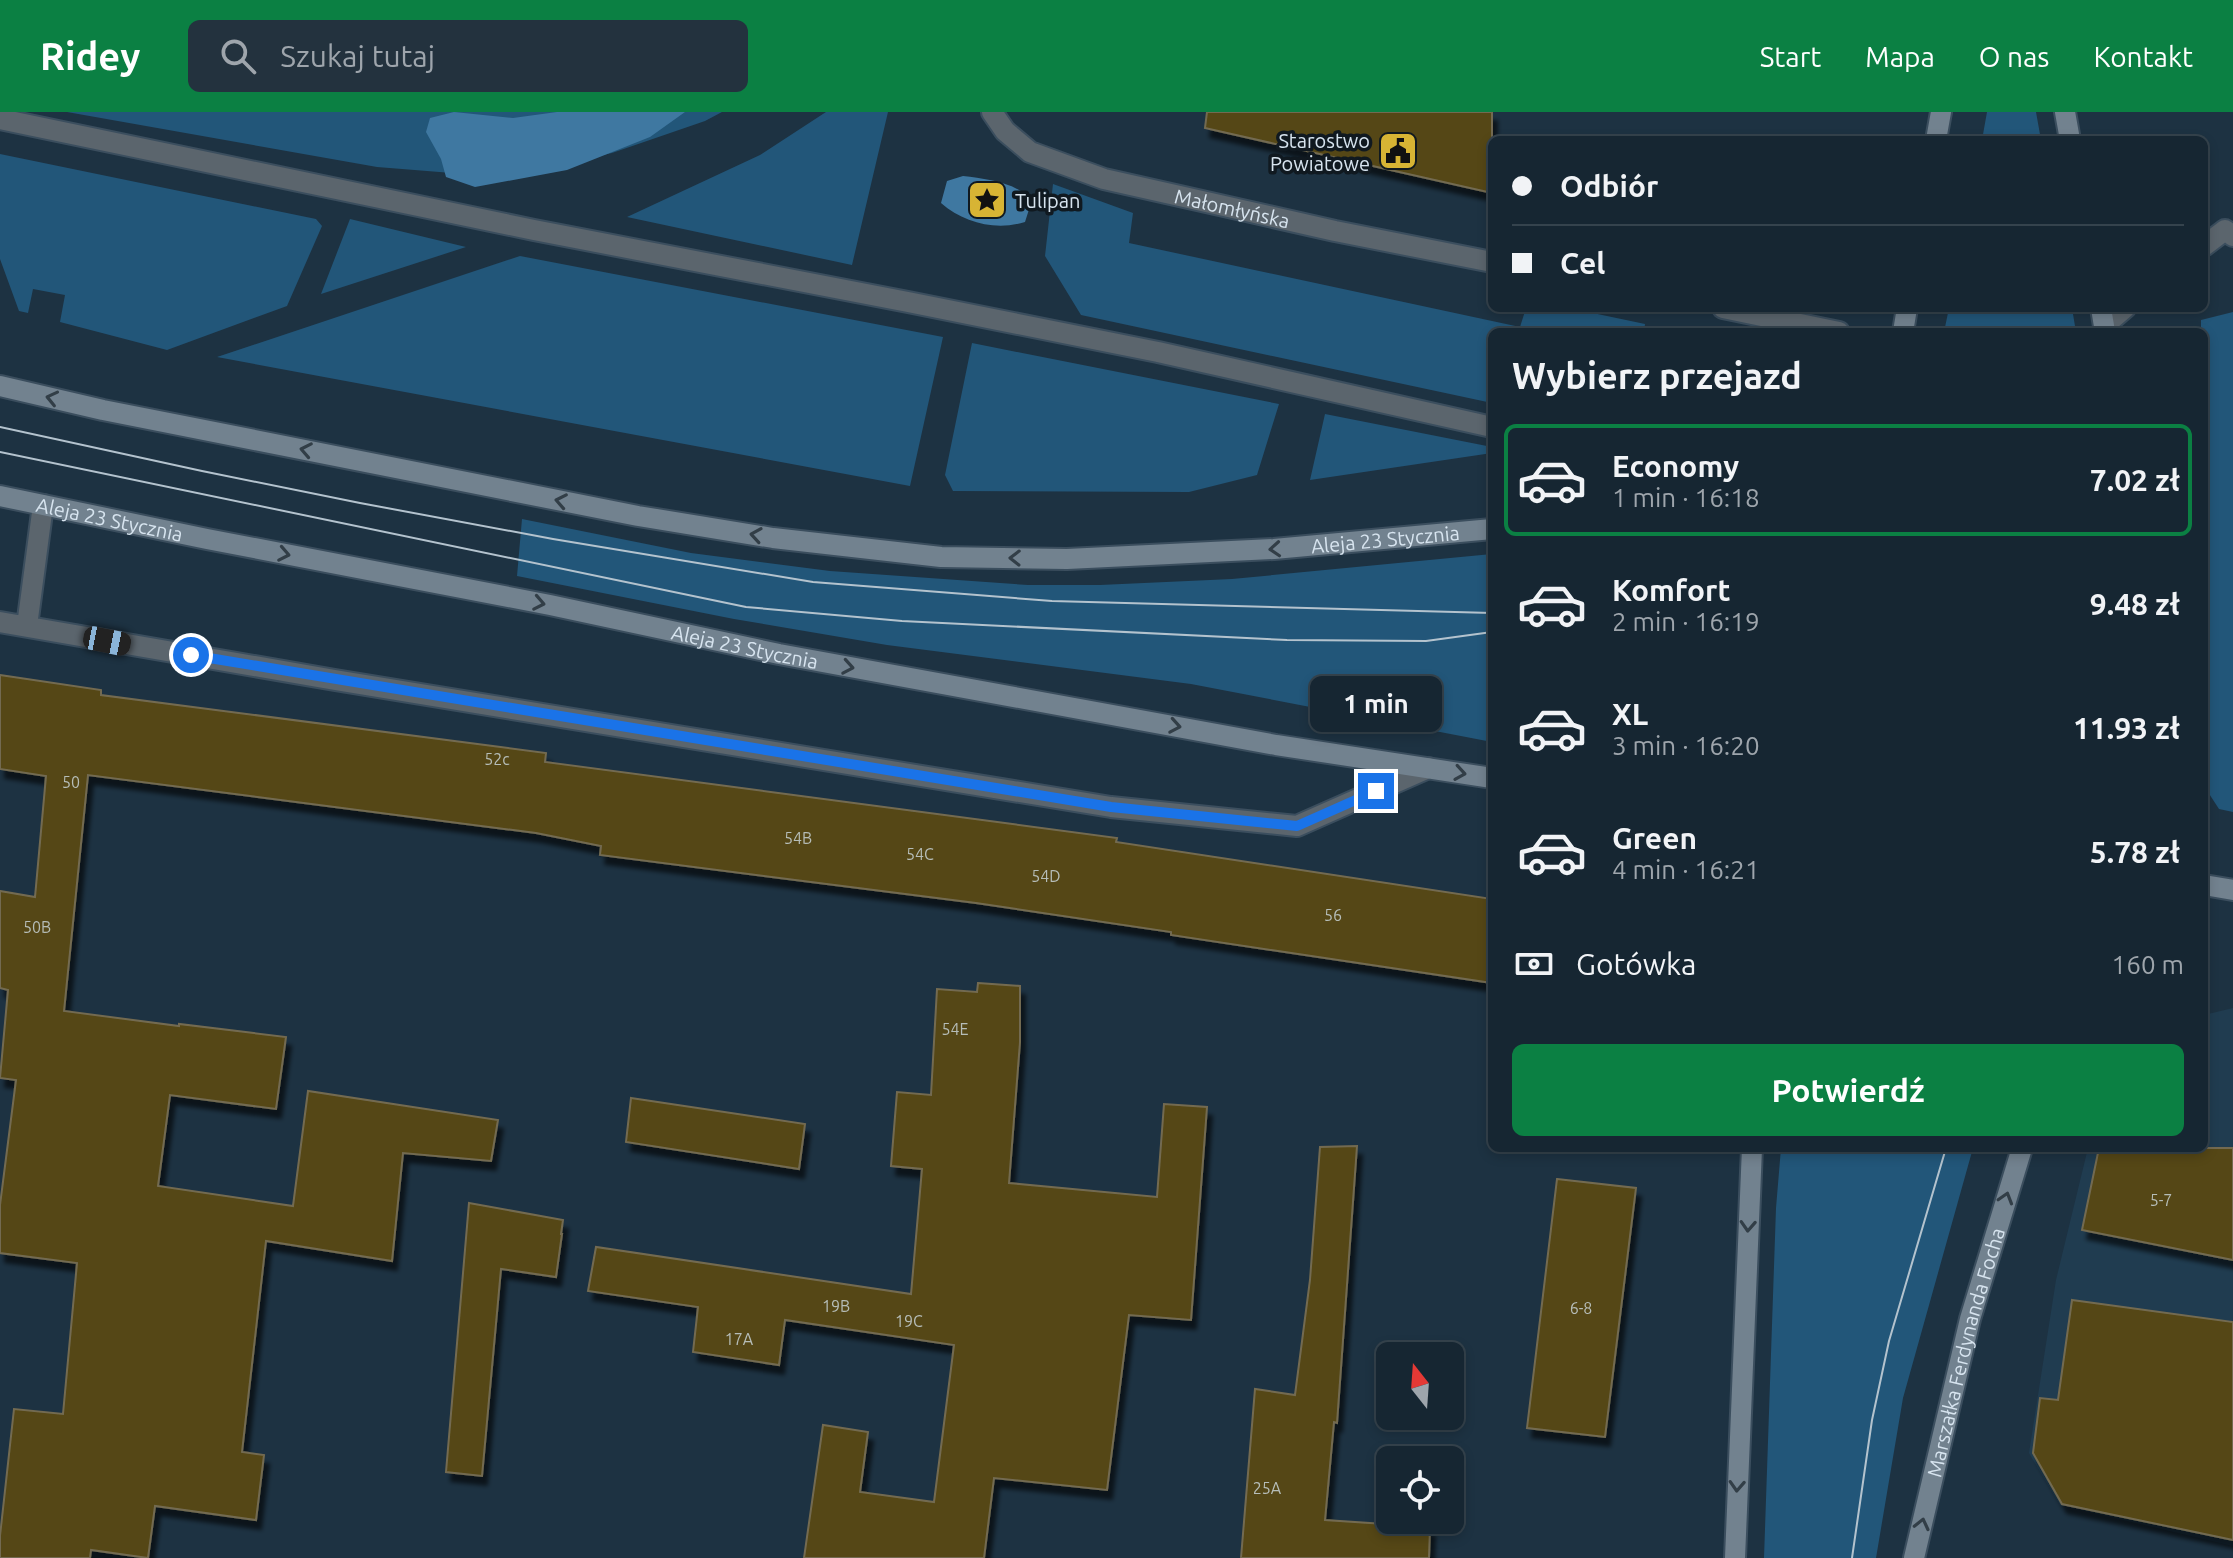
<!DOCTYPE html>
<html lang="pl">
<head>
<meta charset="utf-8">
<style>
	:root { --surface:#162632; --page:#23323e; --text:#f1f3f6; --muted:#9ea5ac; --line:#35434d; --accent:#0b8043 }
	body { margin:0; font-family:Ubuntu,sans-serif; background:var(--page); color:var(--text); height:100vh; display:flex; flex-direction:column; font-size:30px; white-space:nowrap }
	* { box-sizing:border-box; margin:0 }
	p { font-size:26px; color:var(--muted) }
	.icon { flex:none; width:44px; height:44px; fill:none; stroke:currentColor; stroke-width:2; stroke-linecap:round; stroke-linejoin:round }
	.map { position:relative; flex:1; overflow:hidden }
	.details { position:absolute; left:1488px; top:216px; width:720px; height:824px; display:flex; flex-direction:column; background:var(--surface); border-radius:12px; box-shadow:0 4px 12px #0003,0 0 0 2px var(--line) }
	.details>* { flex:none }
	.hud { position:absolute; left:1488px; top:24px; width:720px; height:176px; border-radius:12px; box-shadow:0 4px 12px #0003,0 0 0 2px var(--line); display:grid; align-content:center; height:176px; padding:0 24px; background:var(--surface) }
	.needle { width:52px; rotate:343deg }
	.buttons { position:absolute; left:1376px; top:1230px; display:grid; gap:16px }
	.buttons a { display:grid; place-items:center; width:88px; height:88px; border-radius:12px; background:var(--surface); box-shadow:0 4px 12px #0003,0 0 0 2px var(--line); font-size:40px }
	.end { position:absolute; width:36px; height:36px; margin:-18px; border:10px solid #1a73e8; background:#fff; box-shadow:0 0 0 4px #fff }
	.from { border-radius:50% }
	.bubble { position:absolute; height:56px; border-radius:12px; background:var(--surface); box-shadow:0 4px 12px #0003,0 0 0 2px var(--line); font-size:26px; font-weight:700; line-height:56px; text-align:center }
	.car { position:absolute; width:24px; height:48px; margin:-24px -12px; border-radius:10px; box-shadow:0 0 6px 2px #0007; background:linear-gradient(#222 24%,#8ab4d8 0 40%,#222 0 76%,#8ab4d8 0 86%,#222 0) }
	.hud b { display:flex; align-items:center; gap:28px; height:76px; font-size:30px }
	.hud b+b { border-top:2px solid var(--line) }
	.hud i { width:20px; height:20px; background:var(--text) }
	ul { padding:0; list-style:none }
	li { display:flex; align-items:center; gap:24px; height:112px; margin:0 16px 12px; padding:0 8px; border:4px solid transparent; border-radius:12px }
	li div { flex:1 }
	li b { display:block; font-size:30px }
	li em { font-style:normal; font-weight:700 }
	li.active { border-color:var(--accent) }
	li>.icon { width:72px; height:72px; stroke-width:1.5 }
	h2 { padding:0 24px; font-size:36px; line-height:96px }
	.pay { display:flex; align-items:center; gap:20px; height:88px; padding:0 24px; font-size:30px }
	.pay p { margin-inline-start:auto }
	.action { display:flex; gap:16px; margin-top:auto; padding:16px 24px }
	.action a { flex:1; height:92px; border-radius:12px; background:var(--accent); color:#fff; font-size:32px; font-weight:700; line-height:92px; text-align:center }
	header { display:flex; align-items:center; gap:48px; box-sizing:border-box; height:112px; padding:0 40px; background:var(--accent); color:#fff }
	header strong { font-size:38px }
	nav { display:flex; gap:44px; margin-inline-start:auto; font-size:28px }
	.search { width:560px; height:72px; background:var(--page); display:flex; align-items:center; gap:20px; box-sizing:border-box; padding:0 28px; border-radius:12px; color:var(--muted); font-size:30px }
	.map>svg:first-child { display:block }
</style>
</head>
<body>
<header>
<strong>Ridey</strong>
<div class="search"><svg class="icon" aria-label="search" viewBox="0 0 24 24"><circle cx="10" cy="10" r="6"/><path d="M15 15l6 6"/></svg>Szukaj tutaj</div>
<nav><a>Start</a><a>Mapa</a><a>O nas</a><a>Kontakt</a></nav>
</header>
<div class="map">
<svg width="2233" height="1446" viewBox="0 0 2233 1446">
	<defs>
		<filter id="shadow"><feDropShadow dx="5" dy="9" stdDeviation="2" flood-color="#0009"/></filter>
	</defs>
	<rect width="100%" height="100%" fill="#1d3242"/>
	<path fill="#203c50" d="M2233,896v538l-173,-41 -31,-52 27,-173 32,-132h116v-133z"/>
	<path fill="#225679" d="M67,0h655l-17,9 -93,32 -110,24 -125,-10z
		M826,0h62l-36,153 -225,-48 133,-62z
		M1987,0h49l5,28h-59z
		M0,42l316,65 6,7 -35,80 -120,44 -107,-28 5,-27 -32,-6 -5,24 -9,-2 -19,-52z
		M1053,72l80,29 -4,30 391,84 6,-19h43l76,16 -1,8h-152v71l-411,-88 -36,-59z
		M350,107l116,28 -145,47z
		M520,144l423,81 -33,149 -693,-129z
		M1949,196h123l4,24h-132z
		M2233,200v500l-14,-3 -15,-23v-454h-3v-12z
		M972,231l307,61 -22,71 -68,17 -236,-1 -8,-16z
		M1325,302l167,33v6l-182,27z
		M522,407l169,34 139,18 198,14h72l132,-6 260,-25v188l-301,-58 -304,-39 -153,-26 -217,-43z
		M1781,1036h192l-70,250 -27,160h-112l12,-350z"/>
	<path fill="#3f78a1" d="M454,0l59,6 44,-6h128l-35,25 -83,33 -92,17 -29,-10 -5,-18 -15,-27 4,-14z
		M963,64c24,3 52,6 69,24l-7,22c-29,9 -61,1 -84,-19l6,-22z"/>
	<path fill="#554714" stroke="#736b51" stroke-width="2" filter="url(#shadow)" d="M1207,0h285v81l-287,-65z
		M0,563l101,15v5l445,58 -1,9 572,76 -1,4 376,57v84l-321,-48v-3l-195,-29 -376,-48 1,-9 -65,-13 -448,-58 -24,236 115,15v-2l107,13 -10,72 -106,-14 -12,91 135,20 15,-115 190,29 -7,41 -88,-8 -11,108 -126,-20 -24,211 22,3 -8,65 -101,-14 -7,52 -57,-8 -1,8h-90v-22l14,-127 49,5 14,-151 -77,-10v-48l16,-125 -16,-2 8,-88 -8,-2v-97l35,6 11,-121 -46,-7z
		M978,871l42,3v56l-11,141 148,14 7,-93 43,3 -16,213 -62,-5 -22,175 -113,-12 -10,80h-180l19,-133 45,7 -8,60 74,10 20,-157 -169,-25 -6,45 -86,-13 5,-45 -110,-16 8,-44 315,47 11,-125 -31,-3 6,-74 34,3 6,-106 40,3z
		M631,986l174,26 -6,45 -173,-27z
		M1357,1034l-20,277 -3,-1 -9,98 105,7 -1,31h-188l14,-169 40,6 15,-115 10,-133z
		M2099,1036h134v112l-151,-30z
		M1557,1067l79,9 -31,249 -78,-9z
		M469,1091l94,17 -2,14h1l-6,43 -55,-8 -19,207 -36,-4z
		M2072,1188l161,22v218l-171,-36 -29,-51 7,-55 18,2z"/>
	<g fill="none" stroke-linecap="round" stroke-linejoin="round">
		<defs>
			<path id="lane" d="M2204,134l21,-16 8,6
				M2104,214l21,-18
				M0,510l335,58 776,127 186,19 131,-58
				M27,514l16,-121"/>
			<g id="street">
				<path id="s1" d="M992,0l13,19 25,21 74,27 231,52 157,31"/>
				<path d="M0,7l534,111 374,72 250,50 334,75"/>
				<path d="M1723,196l116,24"/>
			</g>
			<g id="secondary">
				<path d="M2065,0l5,28"/>
				<path d="M1936,28l5,-28"/>
				<path d="M2101,196l4,24"/>
				<path d="M1903,220l4,-24"/>
				<path id="s2" d="M0,274l103,24 535,106 135,22 168,19 126,2 207,-10 218,-20"/>
				<path id="s3" d="M0,384l207,43 343,66 229,49 497,91 216,33"/>
				<path d="M2204,773l29,5"/>
				<path d="M1735,1446l17,-410"/>
				<path id="s4" d="M1914,1446l56,-239 52,-171"/>
			</g>
		</defs>
		<use href="#lane" stroke="#3b4e5e" stroke-width="24"/>
		<use href="#street" stroke="#3b4e5e" stroke-width="24"/>
		<use href="#secondary" stroke="#3b4e5e" stroke-width="24"/>
		<use href="#lane" stroke="#5b656d" stroke-width="20"/>
		<use href="#street" stroke="#5b656d" stroke-width="20"/>
		<use href="#secondary" stroke="#72828f" stroke-width="20"/>
		<path stroke="#b4c3ce" stroke-width="2" d="M0,315l202,44 158,32 193,36 260,43 239,19 440,12
			M0,340l746,155 156,14 385,19 139,1 66,-9
			M1852,1446l20,-138 17,-79 57,-193"/>
	</g>
	<defs><path id="oneway-chevron" d="M-2-3.5L2.5 0L-2 3.5" fill="none" stroke-width="1.6" stroke-linecap="round" stroke-linejoin="round" transform="scale(2)"/></defs>
	<g stroke="#323e47">
		<use href="#oneway-chevron" transform="translate(52 286) rotate(-167)"/>
		<use href="#oneway-chevron" transform="translate(306 338) rotate(-169)"/>
		<use href="#oneway-chevron" transform="translate(561 389) rotate(-169)"/>
		<use href="#oneway-chevron" transform="translate(756 423) rotate(-171)"/>
		<use href="#oneway-chevron" transform="translate(1275 437) rotate(176)"/>
		<use href="#oneway-chevron" transform="translate(284 442) rotate(11)"/>
		<use href="#oneway-chevron" transform="translate(1015 446) rotate(-179)"/>
		<use href="#oneway-chevron" transform="translate(539 491) rotate(11)"/>
		<use href="#oneway-chevron" transform="translate(848 555) rotate(10)"/>
		<use href="#oneway-chevron" transform="translate(1175 614) rotate(10)"/>
		<use href="#oneway-chevron" transform="translate(1460 661) rotate(9)"/>
		<use href="#oneway-chevron" transform="translate(2006 1086) rotate(-73)"/>
		<use href="#oneway-chevron" transform="translate(1748 1114) rotate(93)"/>
		<use href="#oneway-chevron" transform="translate(1737 1374) rotate(93)"/>
		<use href="#oneway-chevron" transform="translate(1922 1412) rotate(-77)"/>
	</g>
	<g fill="none" stroke-linecap="round" stroke-linejoin="round">
		<path stroke="#1a73e8" stroke-width="10" d="M191,543l920,152 186,19 79,-35"/>
	</g>
	<defs>
		<symbol id="civic-square" viewBox="-11 -11 22 22"><rect x="-9" y="-9" width="18" height="18" rx="4" fill="#d7b434" stroke="#101920"/><path d="M-.6-6.5H3V-4.5H.6V-3L4-1V1h2V6H-6V1h2V-1L-.6-3ZM-1.2 2.5V6h2.4V2.5Z" fill="#111"/></symbol>
		<symbol id="sight-square" viewBox="-11 -11 22 22"><rect x="-9" y="-9" width="18" height="18" rx="4" fill="#d7b434" stroke="#101920"/><path d="M0-6L1.8-2.2L6-1.7L2.9 1.2L3.7 5.4L0 3.3L-3.7 5.4L-2.9 1.2L-6-1.7L-1.8-2.2Z" fill="#111"/></symbol>
	</defs>
	<g fill-rule="evenodd">
		<use href="#civic-square" x="1376" y="17" width="44" height="44"/>
		<use href="#sight-square" x="965" y="66" width="44" height="44"/>
	</g>
	<g text-anchor="middle" dominant-baseline="central" stroke-width="7" stroke-linejoin="round" paint-order="stroke">
		<g font-size="16" fill="#b6bdb8">
			<text x="497" y="647">52c</text>
			<text x="71" y="670">50</text>
			<text x="798" y="726">54B</text>
			<text x="920" y="742">54C</text>
			<text x="1046" y="764">54D</text>
			<text x="1333" y="803">56</text>
			<text x="37" y="815">50B</text>
			<text x="955" y="917">54E</text>
			<text x="2161" y="1088">5-7</text>
			<text x="836" y="1194">19B</text>
			<text x="1581" y="1196">6-8</text>
			<text x="909" y="1209">19C</text>
			<text x="739" y="1227">17A</text>
			<text x="1267" y="1376">25A</text>
		</g>
		<g font-size="20" fill="#d7e4ef" stroke="#101920" text-anchor="end">
			<text x="1370" y="28">Starostwo<tspan x="1370" dy="23">Powiatowe</tspan></text>
			<text x="1015" y="88" text-anchor="start">Tulipan</text>
		</g>
		<g font-size="20" fill="#d7e4ef" stroke="#101920">
			<text stroke="none"><textPath href="#s1" startOffset="266">Małomłyńska</textPath></text>
			<text stroke="none"><textPath href="#s3" startOffset="112">Aleja 23 Stycznia</textPath></text>
			<text stroke="none"><textPath href="#s2" startOffset="1402">Aleja 23 Stycznia</textPath></text>
			<text stroke="none"><textPath href="#s3" startOffset="760">Aleja 23 Stycznia</textPath></text>
			<text stroke="none"><textPath href="#s4" startOffset="212">Marszałka Ferdynanda Focha</textPath></text>
		</g>
	</g>
</svg>
<div class="buttons">
<a><svg class="needle" viewBox="-14 -14 28 28"><path d="M0-13l5 13h-10z" fill="#e53935"/><path d="M0 13l5-13h-10z" fill="#9ea5ac"/></svg></a>
<a><svg class="icon" aria-label="locate" viewBox="0 0 24 24"><circle cx="12" cy="12" r="6"/><path d="M12 2v4M12 18v4M2 12h4M18 12h4"/></svg></a>
</div>
<i class="end from" style="left:191px;top:543px"></i>
<i class="end" style="left:1376px;top:679px"></i>
<div class="bubble" style="left:1310px;top:564px;width:132px">1 min</div>
<i class="car" style="left:107px;top:529px;rotate:101deg"></i>
<div class="hud">
<b><i class="from"></i>Odbiór</b>
<b><i></i>Cel</b>
</div>
<section class="details">
<h2>Wybierz przejazd</h2>
<ul>
<li class="active"><svg class="icon" aria-label="car" viewBox="0 0 24 24"><path d="M5 17H2v-5l4-1 3-4h7l3 4 3 1v5h-3M9 17h6M6 11h13"/><circle cx="7" cy="17" r="2"/><circle cx="17" cy="17" r="2"/></svg><div><b>Economy</b><p>1 min · 16:18</p></div><em>7.02 zł</em></li>
<li><svg class="icon" aria-label="car" viewBox="0 0 24 24"><path d="M5 17H2v-5l4-1 3-4h7l3 4 3 1v5h-3M9 17h6M6 11h13"/><circle cx="7" cy="17" r="2"/><circle cx="17" cy="17" r="2"/></svg><div><b>Komfort</b><p>2 min · 16:19</p></div><em>9.48 zł</em></li>
<li><svg class="icon" aria-label="car" viewBox="0 0 24 24"><path d="M5 17H2v-5l4-1 3-4h7l3 4 3 1v5h-3M9 17h6M6 11h13"/><circle cx="7" cy="17" r="2"/><circle cx="17" cy="17" r="2"/></svg><div><b>XL</b><p>3 min · 16:20</p></div><em>11.93 zł</em></li>
<li><svg class="icon" aria-label="car" viewBox="0 0 24 24"><path d="M5 17H2v-5l4-1 3-4h7l3 4 3 1v5h-3M9 17h6M6 11h13"/><circle cx="7" cy="17" r="2"/><circle cx="17" cy="17" r="2"/></svg><div><b>Green</b><p>4 min · 16:21</p></div><em>5.78 zł</em></li>
</ul>
<div class="pay"><svg class="icon" aria-label="cash" viewBox="0 0 24 24"><path d="M3 7h18v10H3z"/><circle cx="12" cy="12" r="2"/></svg>Gotówka<p>160 m</p></div>
<div class="action"><a>Potwierdź</a></div>
</section>
</div>
</body>
</html>
